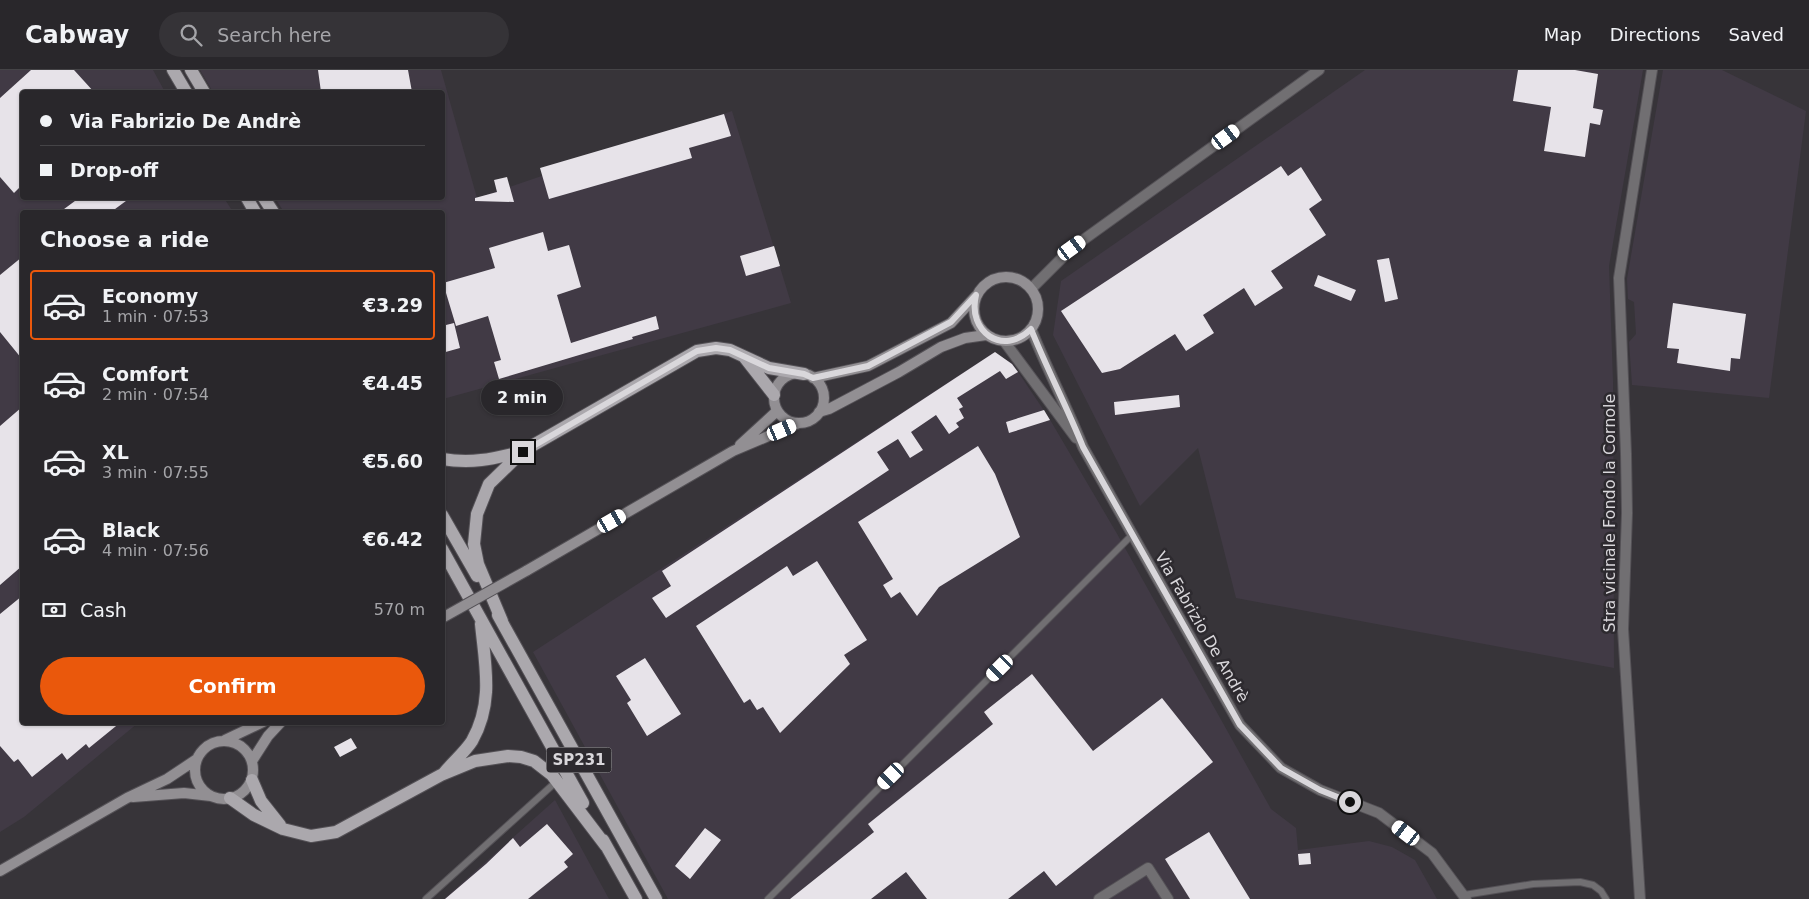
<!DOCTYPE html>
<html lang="en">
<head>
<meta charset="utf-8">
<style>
	:root { --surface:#29272b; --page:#353337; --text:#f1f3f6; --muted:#a5a5a9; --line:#454447; --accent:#ea580c }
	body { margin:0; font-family:"DejaVu Sans",sans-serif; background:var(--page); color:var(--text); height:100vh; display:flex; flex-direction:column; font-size:19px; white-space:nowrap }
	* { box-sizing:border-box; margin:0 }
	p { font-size:16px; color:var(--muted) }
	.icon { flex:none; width:28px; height:28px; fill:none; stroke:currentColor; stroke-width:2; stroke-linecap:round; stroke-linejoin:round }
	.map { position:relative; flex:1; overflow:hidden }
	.details { position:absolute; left:20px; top:140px; width:425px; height:515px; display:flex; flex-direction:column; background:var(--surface); border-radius:5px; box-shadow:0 1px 4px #0004,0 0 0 1px var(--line) }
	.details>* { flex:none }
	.top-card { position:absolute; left:20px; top:20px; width:425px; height:110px; border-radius:5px; box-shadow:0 1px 4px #0004,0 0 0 1px var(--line); display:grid; align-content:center; height:110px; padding:0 20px; background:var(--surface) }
	.end { position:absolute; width:22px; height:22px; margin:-11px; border:6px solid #d9d7db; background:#111; box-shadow:0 0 0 2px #111 }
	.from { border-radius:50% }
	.bubble { position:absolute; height:35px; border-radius:18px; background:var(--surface); box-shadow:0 1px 4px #0004,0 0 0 1px var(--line); font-size:16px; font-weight:700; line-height:35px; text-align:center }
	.car { position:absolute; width:15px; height:30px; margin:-15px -8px; border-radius:6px; box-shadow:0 0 4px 1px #0007; background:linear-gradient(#fff 24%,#345 0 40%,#fff 0 76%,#345 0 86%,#fff 0) }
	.top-card b { display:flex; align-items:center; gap:18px; height:48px; font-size:19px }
	.top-card b+b { border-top:1px solid var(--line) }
	.top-card i { width:12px; height:12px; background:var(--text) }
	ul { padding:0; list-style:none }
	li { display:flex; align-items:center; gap:15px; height:70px; margin:0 10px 8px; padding:0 10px; border:2px solid transparent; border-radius:5px }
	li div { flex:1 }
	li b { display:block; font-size:19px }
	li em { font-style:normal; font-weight:700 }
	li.current { border-color:var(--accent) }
	li>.icon { width:45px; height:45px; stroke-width:1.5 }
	h2 { padding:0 20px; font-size:22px; line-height:60px }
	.pay { display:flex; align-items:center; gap:12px; height:55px; padding:0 20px; font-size:19px }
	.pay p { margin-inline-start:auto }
	.button { display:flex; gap:10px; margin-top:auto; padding:10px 20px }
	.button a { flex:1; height:58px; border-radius:30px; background:var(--accent); color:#fff; font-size:20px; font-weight:700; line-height:58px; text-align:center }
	header { display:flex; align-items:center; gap:30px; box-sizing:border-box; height:70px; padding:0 25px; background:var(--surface); border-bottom:1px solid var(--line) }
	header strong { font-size:24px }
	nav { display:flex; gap:28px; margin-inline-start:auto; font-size:18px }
	.search { width:350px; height:45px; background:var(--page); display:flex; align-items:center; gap:12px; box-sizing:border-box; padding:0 18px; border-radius:28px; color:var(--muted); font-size:19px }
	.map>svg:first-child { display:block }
</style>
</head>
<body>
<header>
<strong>Cabway</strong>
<div class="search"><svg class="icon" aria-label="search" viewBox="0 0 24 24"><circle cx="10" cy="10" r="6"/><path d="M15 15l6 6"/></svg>Search here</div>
<nav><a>Map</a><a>Directions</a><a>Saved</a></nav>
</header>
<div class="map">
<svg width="1809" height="829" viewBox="0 0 1809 829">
	<rect width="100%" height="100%" fill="#373439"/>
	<path fill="#413a45" d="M0,0h153l12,22h-143v106h202l9,14h-211v510l116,1 -114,94 -24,15z
		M200,0h241l36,128 255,-87 59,192 -348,96 -1,-187h-158l-9,-14h167v-106h-229z
		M1365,0h278l-34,196 4,115 1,287 -378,-70 -38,-150 -58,58 -87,-171 8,-54z
		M1663,0h59l84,41 -37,287 -137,-13 -3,-43 7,-8 -2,-32 -6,-3 -1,-20z
		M993,283l19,10 37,55 67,114 155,277 25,19 2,22 71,-9 23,6 23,13 22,39h-769l-135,-247z
		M555,730l54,99h-165z"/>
	<path fill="#e7e3e9" d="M31,0h43l20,22h-72v93l-8,8 -14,-16v-79z
		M318,0h90l4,22h-91z
		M1518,0h57l23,4 -5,34 10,2 -3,15 -10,-2 -5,34 -41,-6 7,-44 -38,-6z
		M724,44l7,22 -42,12 3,10 -143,41 -9,-31z
		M1281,96l7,10 13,-9 21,33 -13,9 17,26 -55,36 12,17 -28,18 -11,-18 -41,27 11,18 -28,18 -11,-17 -55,35 -18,4 -41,-62z
		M507,107l7,25 -39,-1v-3l22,-6 -3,-12z
		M79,128h51l-19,14h-51z
		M543,162l5,19 21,-6 12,42 -24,8 14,48 85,-27 3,13 -27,8 1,2 -134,40 -5,-17 7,-2 -13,-44 -32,10 -13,-43 52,-15 -6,-20z
		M774,176l6,20 -34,10 -6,-20z
		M22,187v102l-22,-27v-57z
		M1389,188l9,41 -13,3 -8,-42z
		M1318,205l38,15 -5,11 -37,-15z
		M1673,233l73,11 -6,45 -9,-1 -1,13 -53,-8 2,-14 -12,-1z
		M454,253l6,25 -18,5v-27z
		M995,282l17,12 6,8 -12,7 -6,-8 -43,27 6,9 -4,2 5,9 -8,5 3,4 -10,7 -13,-19 -25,17 12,18 -13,8 -12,-19 -21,13 12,18 -223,148 -14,-20 19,-12 -9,-15z
		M1179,325l1,12 -65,8 -1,-13z
		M22,337v159l-22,19v-159z
		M1044,340l6,10 -41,13 -3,-11z
		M978,376l17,28 25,63 -81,50 -22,29 -17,-24 -9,6 -8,-13 10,-6 -35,-57z
		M817,491l50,79 -23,15 6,9 -70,69 -17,-26 -6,3 -7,-11 -6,4 -48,-77 91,-60 6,10z
		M22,526v126h99l-32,26 -3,-4 -19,16 -5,-7 -30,24 -14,-18 -4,3 -14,-16v-132z
		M645,588l36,56 -34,22 -20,-33 4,-3 -15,-24z
		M1032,604l61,77 69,-53 51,64 -157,124 -12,-15 -36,28h-81l-21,-27 -35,27h-81l84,-67 -6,-8 125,-100 -9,-12z
		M351,668l6,10 -17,9 -6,-10z
		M547,754l26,30 -9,8 4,5 -40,32h-83l41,-35 27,-26 7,9z
		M705,758l16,12 -31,39 -15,-13z
		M1209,762l41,67h-60l-25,-40z
		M1310,783l1,11 -12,1 -1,-11z"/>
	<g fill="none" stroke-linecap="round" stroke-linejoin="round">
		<defs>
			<path id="service" d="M1464,825l69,-11 47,-2 13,3 8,6 5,8
				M426,829l131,-118
				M768,829l364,-364"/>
			<path id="minor" d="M1032,218l40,-40 247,-178
				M1031,259c16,40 36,78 52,118l157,278 41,43 39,22 59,23 53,40 34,46
				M1004,271l72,97
				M1099,829l49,-31 20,31
				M1640,829l-17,-270 4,-116 -1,-59 -7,-176 33,-208"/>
			<path id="secondary" d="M974 239a32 32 0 1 1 64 0a32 32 0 1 1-64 0Z
				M774 328a25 25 0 1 1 50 0a25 25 0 1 1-50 0Z
				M813,308l55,-12 83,-43 25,-27
				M819,342l10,-3 70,-37 42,-25 24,-9 21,-3
				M740,375l37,-34
				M526,501l207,-120 66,-28
				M225,670l38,-18
				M195 700a29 29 0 1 1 58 0a29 29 0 1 1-58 0Z
				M252,691l16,-25 13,-14
				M133,727l51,-4 27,3
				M0,801l127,-73 40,-19 30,-20"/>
			<path id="primary" d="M173,0l13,22
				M191,0l13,22
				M247,128l8,14
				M264,128l9,14
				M745,288l29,37
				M442,389c30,5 50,0 79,-7
				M442,445l35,61
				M442,479l141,254
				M498,545l158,284
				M502,551l-24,-57 -4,-20 3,-30 12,-30 34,-33 174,-100 19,-3 14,2 39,18 35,6
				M444,703c9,-11 21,-21 28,-32 22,-39 13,-76 9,-117
				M252,710l9,21 19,24
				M230,728l24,17 29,14 28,7 25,-4 105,-57 34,-14 33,-5 13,1 13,4 18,14 54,71
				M603,770l33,59"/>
		</defs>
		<use href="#service" stroke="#545156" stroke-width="8"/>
		<use href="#minor" stroke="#545156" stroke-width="12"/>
		<use href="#secondary" stroke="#545156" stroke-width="12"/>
		<use href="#primary" stroke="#545156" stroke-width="14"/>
		<use href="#service" stroke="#716f72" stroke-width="6"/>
		<use href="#minor" stroke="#716f72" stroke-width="10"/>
		<use href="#secondary" stroke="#928f93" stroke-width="10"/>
		<use href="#primary" stroke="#aba8ad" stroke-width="12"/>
		<defs>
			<path id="secondary-bridge" d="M442,548l84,-47"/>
		</defs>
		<use href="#secondary-bridge" stroke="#545156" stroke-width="12" stroke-linecap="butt"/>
		<use href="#secondary-bridge" stroke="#928f93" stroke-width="10"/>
	</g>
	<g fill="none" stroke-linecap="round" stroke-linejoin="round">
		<path stroke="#d9d7db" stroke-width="6" d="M523,382l174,-101 19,-3 14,2 39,18 35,6 9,4 55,-12 83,-44 25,-27c-9,37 27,62 55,34 16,40 36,78 52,118l157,278 41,43 39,22 30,12"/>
	</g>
	<g text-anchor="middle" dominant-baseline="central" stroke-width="5" stroke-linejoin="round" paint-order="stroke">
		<rect fill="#2d2a2f" stroke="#a5a3a7" stroke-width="1" x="546.5" y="677.5" width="65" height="25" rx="4"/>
		<g font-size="15" font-weight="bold" fill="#d9d7db">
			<text x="579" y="690">SP231</text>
		</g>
		<g font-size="16" fill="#d9d7db" stroke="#2d2a2f">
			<text transform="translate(1609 443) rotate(-90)">Stra vicinale Fondo la Cornole</text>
			<text transform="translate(1202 557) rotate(60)">Via Fabrizio De Andrè</text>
		</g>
	</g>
</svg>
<i class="end from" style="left:1350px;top:732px"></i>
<i class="end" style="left:523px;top:382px"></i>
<div class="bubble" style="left:481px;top:310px;width:82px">2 min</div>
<i class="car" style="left:1226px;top:67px;rotate:54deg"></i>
<i class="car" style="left:1072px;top:178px;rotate:54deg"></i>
<i class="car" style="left:782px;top:360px;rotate:67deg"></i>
<i class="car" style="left:612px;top:451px;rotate:60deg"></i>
<i class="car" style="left:1000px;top:598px;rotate:225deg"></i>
<i class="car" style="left:891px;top:706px;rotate:225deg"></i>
<i class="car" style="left:1406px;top:763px;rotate:307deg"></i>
<div class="top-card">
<b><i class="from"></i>Via Fabrizio De Andrè</b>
<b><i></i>Drop-off</b>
</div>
<section class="details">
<h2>Choose a ride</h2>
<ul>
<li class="current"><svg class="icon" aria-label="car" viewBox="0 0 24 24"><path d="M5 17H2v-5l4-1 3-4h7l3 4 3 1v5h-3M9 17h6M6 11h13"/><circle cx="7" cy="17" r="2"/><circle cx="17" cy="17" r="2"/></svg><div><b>Economy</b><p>1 min · 07:53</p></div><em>€3.29</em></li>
<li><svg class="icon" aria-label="car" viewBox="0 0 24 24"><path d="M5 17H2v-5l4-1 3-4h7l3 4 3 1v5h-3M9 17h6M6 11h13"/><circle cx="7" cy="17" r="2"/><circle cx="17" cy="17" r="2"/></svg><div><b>Comfort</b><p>2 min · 07:54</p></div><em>€4.45</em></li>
<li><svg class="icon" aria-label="car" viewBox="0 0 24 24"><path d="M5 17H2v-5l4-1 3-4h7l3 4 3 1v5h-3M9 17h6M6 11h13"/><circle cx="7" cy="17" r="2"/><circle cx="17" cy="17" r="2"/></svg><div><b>XL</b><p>3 min · 07:55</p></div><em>€5.60</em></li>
<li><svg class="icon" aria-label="car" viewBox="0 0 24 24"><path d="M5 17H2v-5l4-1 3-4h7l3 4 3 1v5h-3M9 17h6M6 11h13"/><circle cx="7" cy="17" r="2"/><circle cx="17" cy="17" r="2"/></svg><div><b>Black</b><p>4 min · 07:56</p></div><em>€6.42</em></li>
</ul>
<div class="pay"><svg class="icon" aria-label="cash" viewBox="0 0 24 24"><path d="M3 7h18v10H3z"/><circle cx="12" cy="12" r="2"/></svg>Cash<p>570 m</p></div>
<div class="button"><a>Confirm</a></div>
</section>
</div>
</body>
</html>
